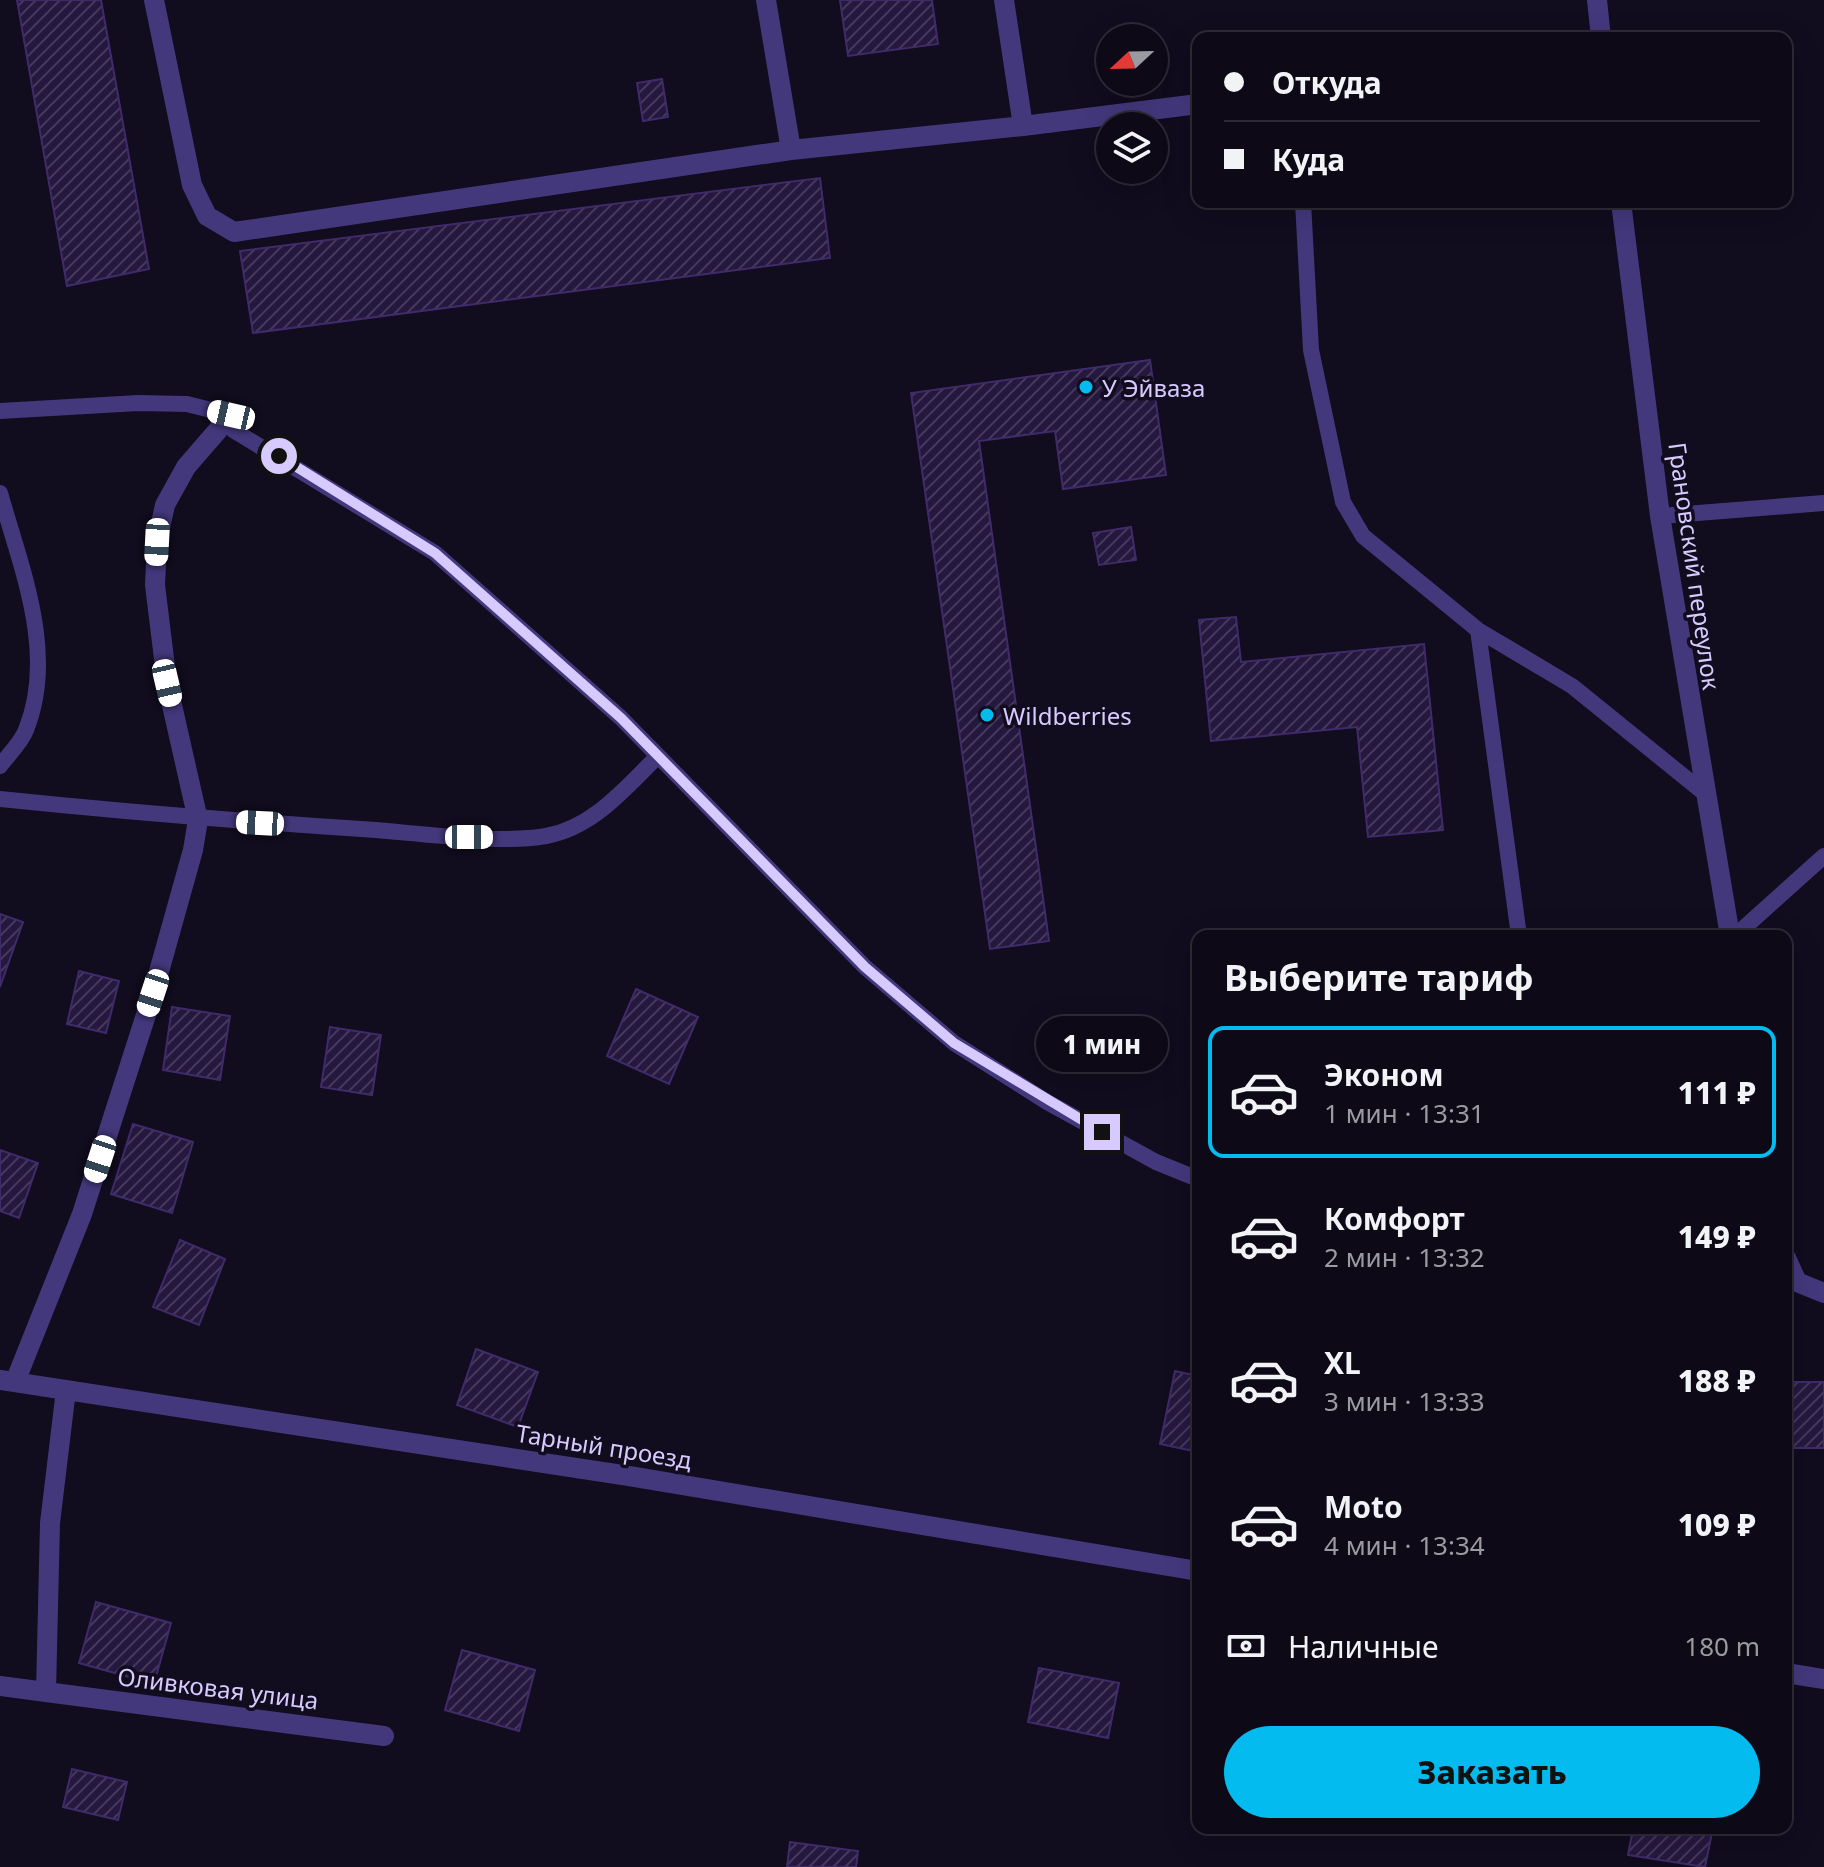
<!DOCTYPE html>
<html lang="ru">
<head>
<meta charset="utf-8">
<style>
	:root { --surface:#0d0916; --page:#1b1723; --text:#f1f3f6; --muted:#9a9aa1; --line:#2d2a35; --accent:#04bbf0 }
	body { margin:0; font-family:"Noto Sans",sans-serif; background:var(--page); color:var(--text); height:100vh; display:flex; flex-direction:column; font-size:30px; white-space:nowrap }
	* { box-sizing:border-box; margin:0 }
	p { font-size:26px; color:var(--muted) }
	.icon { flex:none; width:44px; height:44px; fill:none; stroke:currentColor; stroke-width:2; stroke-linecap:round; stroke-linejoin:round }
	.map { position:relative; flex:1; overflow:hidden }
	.panel { position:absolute; left:1192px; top:930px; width:600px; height:904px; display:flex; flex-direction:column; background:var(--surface); border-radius:16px; box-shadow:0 8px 32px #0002,0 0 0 2px var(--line) }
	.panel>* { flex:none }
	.banner { position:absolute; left:1192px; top:32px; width:600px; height:176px; border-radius:16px; box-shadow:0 8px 32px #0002,0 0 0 2px var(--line); display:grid; align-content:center; height:176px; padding:0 32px; background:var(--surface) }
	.needle { width:52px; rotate:248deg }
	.buttons { position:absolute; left:1096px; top:24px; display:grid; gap:16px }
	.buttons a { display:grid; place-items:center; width:72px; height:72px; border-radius:50%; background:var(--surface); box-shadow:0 8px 32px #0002,0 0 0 2px var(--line); font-size:40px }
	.end { position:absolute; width:36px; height:36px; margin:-18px; border:10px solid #d6cafe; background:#111; box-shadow:0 0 0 4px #111 }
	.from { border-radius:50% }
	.bubble { position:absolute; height:56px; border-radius:28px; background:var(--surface); box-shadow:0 8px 32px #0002,0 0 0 2px var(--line); font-size:26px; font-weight:800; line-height:56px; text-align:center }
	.car { position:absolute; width:24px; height:48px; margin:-24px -12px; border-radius:10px; box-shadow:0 0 6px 2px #0007; background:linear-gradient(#fff 24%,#345 0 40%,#fff 0 76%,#345 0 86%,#fff 0) }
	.banner b { display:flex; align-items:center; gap:28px; height:76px; font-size:30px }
	.banner b+b { border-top:2px solid var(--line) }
	.banner i { width:20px; height:20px; background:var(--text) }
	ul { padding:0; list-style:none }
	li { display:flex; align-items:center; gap:24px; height:132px; margin:0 16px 12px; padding:0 16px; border:4px solid transparent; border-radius:16px }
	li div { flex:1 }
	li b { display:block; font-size:30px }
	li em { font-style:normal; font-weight:800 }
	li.current { border-color:var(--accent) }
	li>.icon { width:72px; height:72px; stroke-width:1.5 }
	h2 { padding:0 32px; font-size:36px; line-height:96px }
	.pay { display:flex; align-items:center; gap:20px; height:88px; padding:0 32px; font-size:30px }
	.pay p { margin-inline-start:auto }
	.cta { display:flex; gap:16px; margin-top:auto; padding:16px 32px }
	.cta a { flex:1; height:92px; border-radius:48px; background:var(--accent); color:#111; font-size:32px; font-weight:800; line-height:92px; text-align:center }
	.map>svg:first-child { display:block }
</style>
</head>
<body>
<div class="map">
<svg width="1824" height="1867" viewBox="0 0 1824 1867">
	<defs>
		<pattern id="building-hatch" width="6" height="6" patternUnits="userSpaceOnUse" patternTransform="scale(2)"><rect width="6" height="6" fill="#25183e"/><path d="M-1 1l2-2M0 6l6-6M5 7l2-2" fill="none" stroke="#44385b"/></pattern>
	</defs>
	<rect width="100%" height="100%" fill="#110c1e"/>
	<path fill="url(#building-hatch)" stroke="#3f2b6a" stroke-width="2" d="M17,0h84l48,269 -82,17z
		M840,0h92l6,44 -90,12z
		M662,79l6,38 -25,4 -6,-38z
		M820,178l10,80 -577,75 -13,-82z
		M1150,360l16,115 -103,14 -8,-58 -76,10 70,500 -59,8 -79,-556z
		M1131,527l5,33 -37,5 -6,-32z
		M1236,617l5,45 183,-18 19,186 -75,7 -11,-110 -146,14 -12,-121z
		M0,914l23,8 -23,65z
		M79,971l40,10 -13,52 -39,-9z
		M636,989l62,28 -29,67 -62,-28z
		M172,1007l58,9 -10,64 -57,-10z
		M330,1027l51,8 -9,60 -51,-8z
		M133,1124l60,18 -21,71 -61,-19z
		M0,1150l38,13 -19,55 -19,-7z
		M180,1240l45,19 -26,66 -46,-18z
		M476,1349l62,23 -20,55 -61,-22z
		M1175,1371l23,5v76l-38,-8z
		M1786,1382h38v66h-38z
		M96,1602l75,21 -17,61 -75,-21z
		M462,1650l73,20 -16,61 -74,-21z
		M1039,1668l80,15 -11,55 -80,-16z
		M72,1769l55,13 -9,38 -55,-13z
		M1633,1828h80l-8,39 -77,-12z
		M790,1842l68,9 -2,16h-69z"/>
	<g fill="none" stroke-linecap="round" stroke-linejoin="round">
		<path stroke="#43387c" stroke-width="16" d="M1303,202l8,148 32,152 20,34 115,94 94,56 131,106
			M0,411l138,-8 49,1 44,11 2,15 202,123 186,165 244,249 89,76 93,59 109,60 42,17
			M0,493c21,75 57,160 26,237 -5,13 -18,25 -26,36
			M1660,516l164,-13
			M1478,630l41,306
			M0,799c125,13 250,23 376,31 48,4 124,14 170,6 48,-9 79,-48 112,-80
			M1735,936l89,-80"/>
		<path stroke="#43387c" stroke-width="20" d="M154,0l38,185 15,31 27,16 557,-82
			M766,0l25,150 232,-24 -19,-126
			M1597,0l4,38
			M1023,126l175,-22
			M1621,202l39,314 70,420
			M1786,1258l11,24 27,11
			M0,1380l629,96 569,95
			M15,1382l67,-168 71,-221 40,-143 5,-30 -31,-137 -12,-98 2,-43 8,-37 21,-38 45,-52
			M66,1390l-16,133 -4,169 338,44
			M1786,1673l38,6
			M0,1686l46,6"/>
	</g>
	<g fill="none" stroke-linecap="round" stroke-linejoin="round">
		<path stroke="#d6cafe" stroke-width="10" d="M279,456l156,97 186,165 244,249 89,76 148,89"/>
	</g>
	<g fill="#04bbf0" stroke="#110c1e" stroke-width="3">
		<circle cx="1086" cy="387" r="8"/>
		<circle cx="987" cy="715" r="8"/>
	</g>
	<g text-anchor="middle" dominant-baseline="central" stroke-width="7" stroke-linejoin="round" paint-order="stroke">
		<g font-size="24" fill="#d6cafe" stroke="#110c1e" text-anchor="start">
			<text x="1102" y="387">У Эйваза</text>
			<text x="1003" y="715">Wildberries</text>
		</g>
		<g font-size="24" fill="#d6cafe" stroke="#110c1e">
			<text transform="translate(1695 566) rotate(82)">Грановский переулок</text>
			<text transform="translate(604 1446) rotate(9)">Тарный проезд</text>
			<text transform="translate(218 1688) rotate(7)">Оливковая улица</text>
		</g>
	</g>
</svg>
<div class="buttons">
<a><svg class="needle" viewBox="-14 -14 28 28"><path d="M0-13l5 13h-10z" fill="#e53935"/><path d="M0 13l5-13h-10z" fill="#9a9aa1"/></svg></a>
<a><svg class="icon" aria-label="layers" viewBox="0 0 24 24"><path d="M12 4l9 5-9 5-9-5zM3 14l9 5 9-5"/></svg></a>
</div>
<i class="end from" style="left:279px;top:456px"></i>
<i class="end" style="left:1102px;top:1132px"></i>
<div class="bubble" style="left:1036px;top:1016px;width:132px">1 мин</div>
<i class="car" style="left:231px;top:415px;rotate:283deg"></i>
<i class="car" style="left:157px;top:542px;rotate:183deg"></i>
<i class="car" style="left:167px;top:683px;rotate:167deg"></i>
<i class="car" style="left:260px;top:823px;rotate:273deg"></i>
<i class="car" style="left:469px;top:837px;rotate:90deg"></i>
<i class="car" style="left:153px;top:993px;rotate:198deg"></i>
<i class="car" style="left:100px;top:1159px;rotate:198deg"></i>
<div class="banner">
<b><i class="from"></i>Откуда</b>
<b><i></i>Куда</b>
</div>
<section class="panel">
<h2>Выберите тариф</h2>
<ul>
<li class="current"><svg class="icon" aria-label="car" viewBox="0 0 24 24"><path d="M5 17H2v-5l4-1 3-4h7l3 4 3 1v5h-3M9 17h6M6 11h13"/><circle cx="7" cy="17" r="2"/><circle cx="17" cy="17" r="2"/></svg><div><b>Эконом</b><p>1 мин · 13:31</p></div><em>111 ₽</em></li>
<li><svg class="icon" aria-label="car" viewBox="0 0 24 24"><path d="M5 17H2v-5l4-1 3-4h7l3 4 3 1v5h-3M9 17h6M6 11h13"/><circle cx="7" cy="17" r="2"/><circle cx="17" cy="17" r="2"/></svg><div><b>Комфорт</b><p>2 мин · 13:32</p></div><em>149 ₽</em></li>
<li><svg class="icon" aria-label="car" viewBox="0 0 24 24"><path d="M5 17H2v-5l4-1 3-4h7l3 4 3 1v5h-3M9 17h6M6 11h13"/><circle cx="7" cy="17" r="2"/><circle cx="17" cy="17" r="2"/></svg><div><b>XL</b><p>3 мин · 13:33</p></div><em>188 ₽</em></li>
<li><svg class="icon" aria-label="car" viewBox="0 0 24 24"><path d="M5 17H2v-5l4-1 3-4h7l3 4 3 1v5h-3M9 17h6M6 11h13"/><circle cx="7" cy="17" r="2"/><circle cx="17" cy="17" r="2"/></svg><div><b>Moto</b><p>4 мин · 13:34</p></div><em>109 ₽</em></li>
</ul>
<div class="pay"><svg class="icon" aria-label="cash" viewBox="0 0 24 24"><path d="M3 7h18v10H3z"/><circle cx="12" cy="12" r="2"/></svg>Наличные<p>180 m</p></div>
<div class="cta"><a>Заказать</a></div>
</section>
</div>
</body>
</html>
